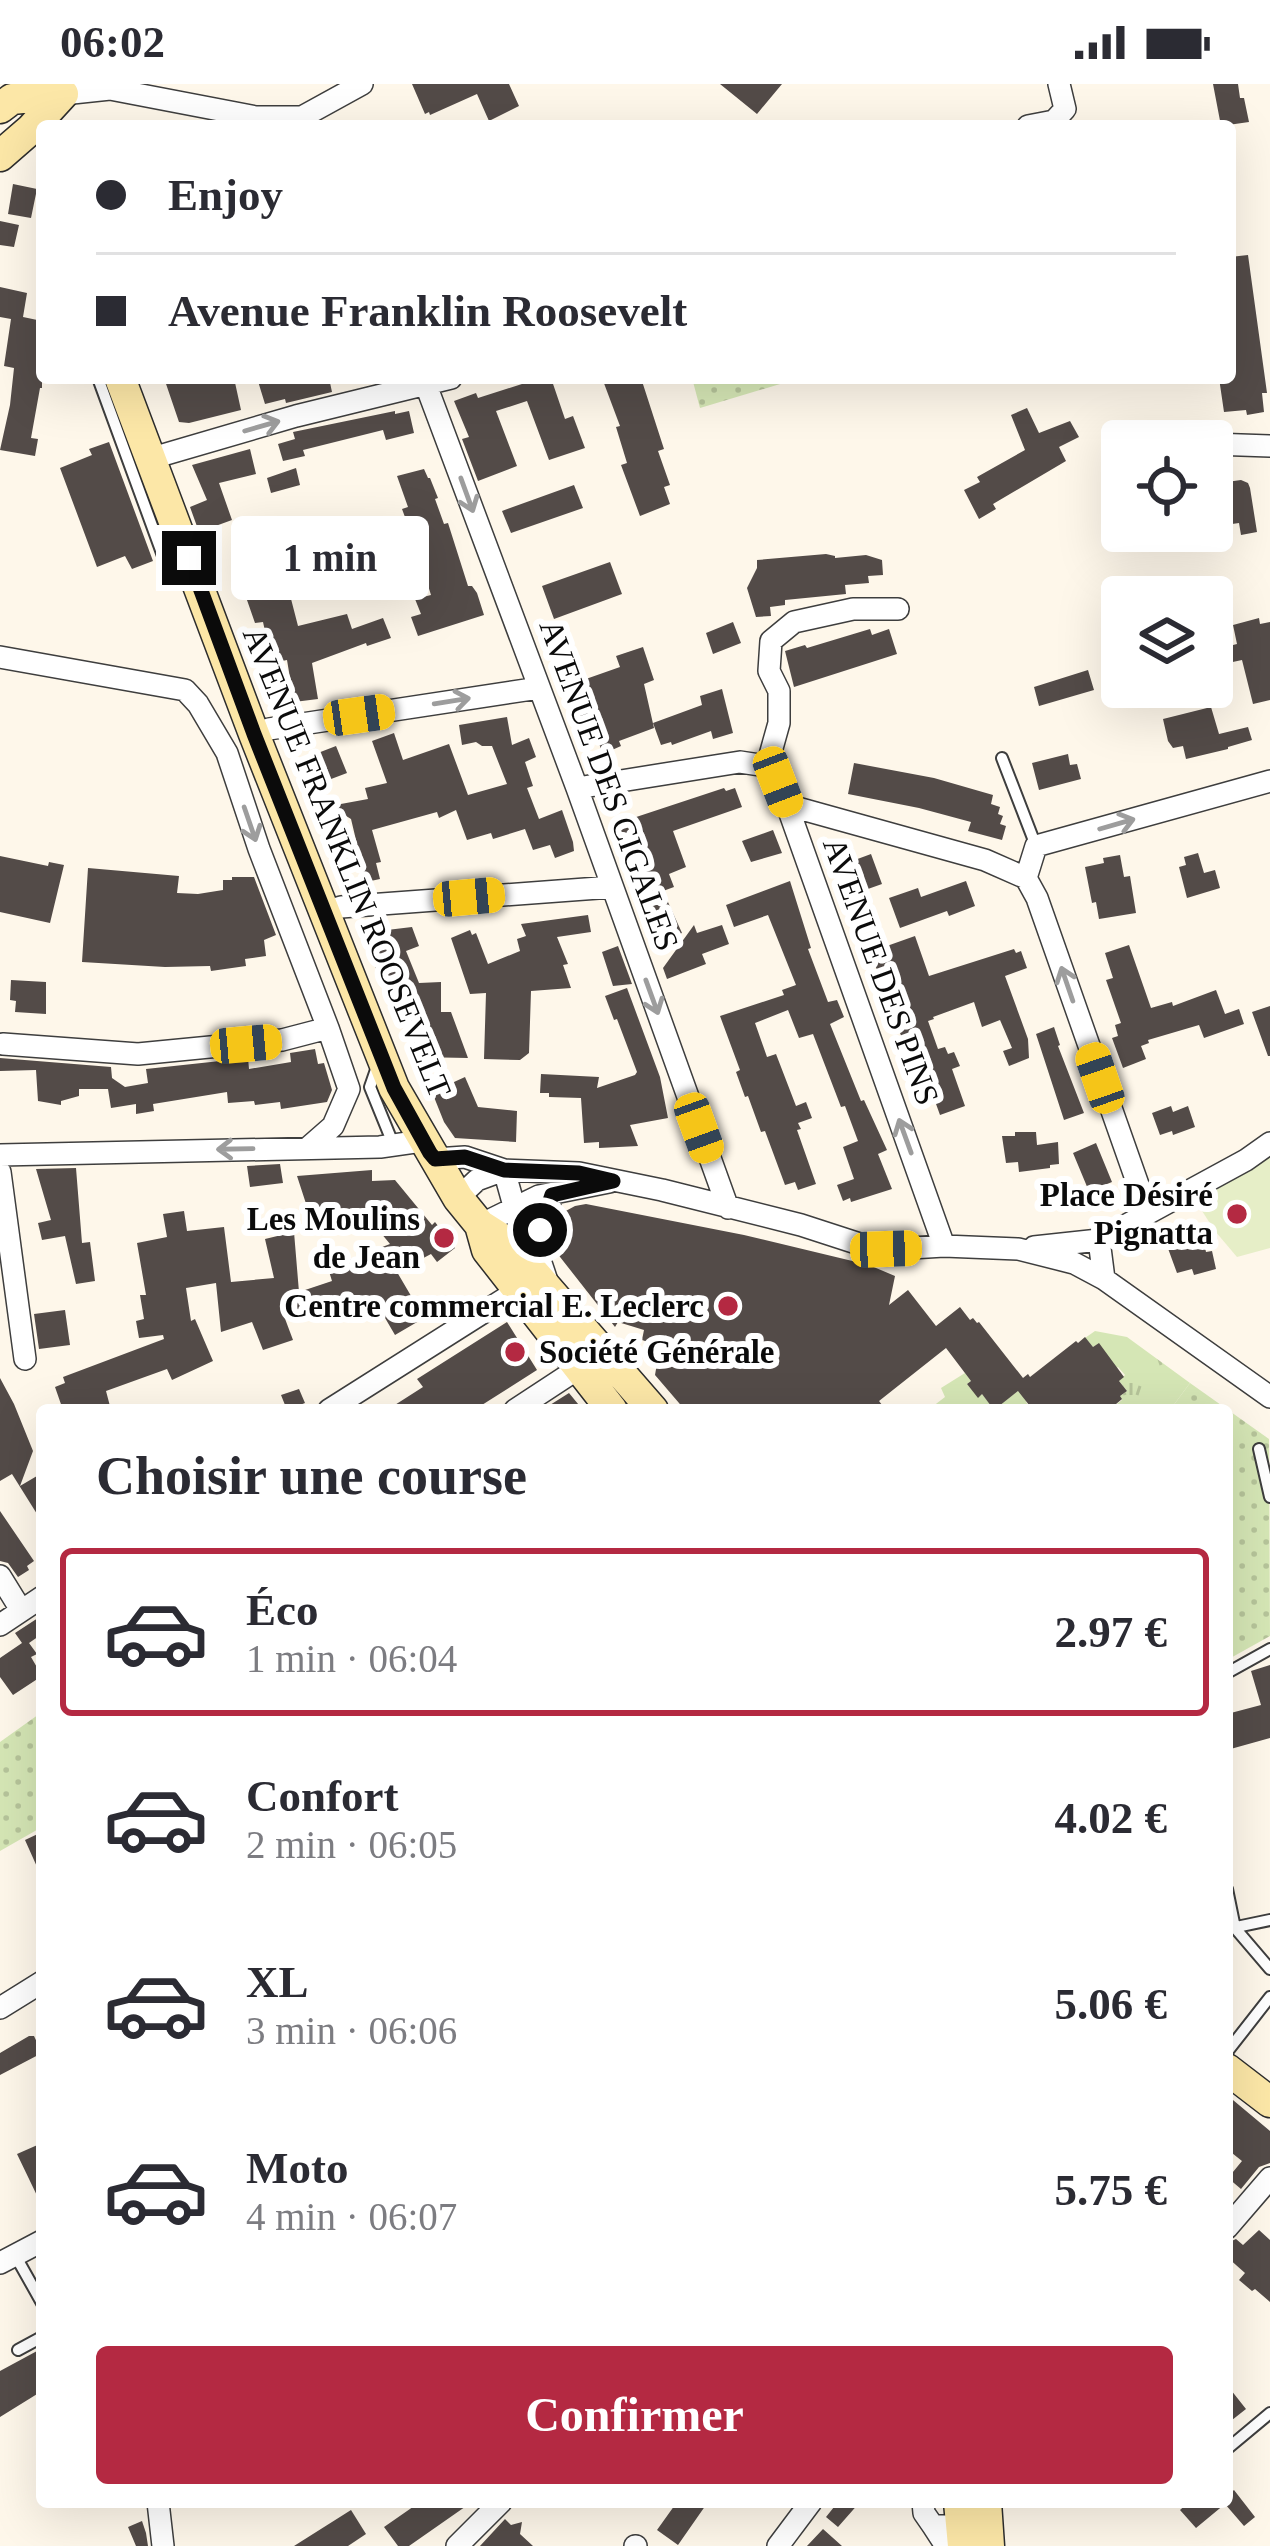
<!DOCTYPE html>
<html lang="fr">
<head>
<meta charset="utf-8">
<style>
	:root { --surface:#fff; --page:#f7f7f7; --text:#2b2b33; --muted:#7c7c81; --line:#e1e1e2; --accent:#b42942 }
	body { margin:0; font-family:Georgia,serif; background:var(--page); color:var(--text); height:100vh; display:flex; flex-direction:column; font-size:45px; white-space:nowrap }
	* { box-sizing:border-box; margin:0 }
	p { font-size:39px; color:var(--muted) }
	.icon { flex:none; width:66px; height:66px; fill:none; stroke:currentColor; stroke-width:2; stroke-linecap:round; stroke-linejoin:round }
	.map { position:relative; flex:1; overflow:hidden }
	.panel { position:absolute; left:36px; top:1320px; width:1197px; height:1104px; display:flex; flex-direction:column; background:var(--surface); border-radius:12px; box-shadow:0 12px 48px #0002 }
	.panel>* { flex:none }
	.banner { position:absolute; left:36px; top:36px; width:1200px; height:264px; border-radius:12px; box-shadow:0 12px 48px #0002; display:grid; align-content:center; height:264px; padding:0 60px; background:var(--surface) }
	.fabs { position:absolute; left:1101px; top:336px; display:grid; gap:24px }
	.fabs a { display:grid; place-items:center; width:132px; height:132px; border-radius:12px; background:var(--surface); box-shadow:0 12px 48px #0002; font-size:60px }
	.end { position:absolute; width:54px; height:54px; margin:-27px; border:15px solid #0b0b0b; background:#fff; box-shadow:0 0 0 6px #fff }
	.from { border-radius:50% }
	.bubble { position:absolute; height:84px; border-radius:12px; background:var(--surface); box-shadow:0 12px 48px #0002; font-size:39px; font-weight:600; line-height:84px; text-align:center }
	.car { position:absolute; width:36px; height:72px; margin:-36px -18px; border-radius:15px; box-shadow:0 0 9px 3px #0007; background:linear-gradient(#f5c518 24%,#345 0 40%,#f5c518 0 76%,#345 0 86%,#f5c518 0) }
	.banner b { display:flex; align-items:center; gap:42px; height:114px; font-size:45px }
	.banner b+b { border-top:3px solid var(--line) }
	.banner i { width:30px; height:30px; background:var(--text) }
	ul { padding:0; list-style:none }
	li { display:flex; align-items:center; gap:36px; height:168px; margin:0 24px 18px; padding:0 36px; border:6px solid transparent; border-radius:12px }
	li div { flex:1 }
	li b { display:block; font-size:45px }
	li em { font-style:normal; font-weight:600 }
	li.on { border-color:var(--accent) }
	li>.icon { width:108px; height:108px; stroke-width:1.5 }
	h2 { padding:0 60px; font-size:54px; line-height:144px }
	.button { display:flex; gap:24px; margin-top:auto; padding:24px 60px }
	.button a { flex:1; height:138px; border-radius:12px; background:var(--accent); color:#fff; font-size:48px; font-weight:600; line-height:138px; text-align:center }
	.status { display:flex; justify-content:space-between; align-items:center; height:84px; padding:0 60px; background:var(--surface); direction:ltr }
	.status svg { height:33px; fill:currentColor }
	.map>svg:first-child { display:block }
</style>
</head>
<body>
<div class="status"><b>06:02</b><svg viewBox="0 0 49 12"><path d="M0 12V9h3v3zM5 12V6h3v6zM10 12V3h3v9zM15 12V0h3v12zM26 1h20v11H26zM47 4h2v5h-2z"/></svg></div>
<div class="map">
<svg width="1270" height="2462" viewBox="0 0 1270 2462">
	<defs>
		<pattern id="grass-tufts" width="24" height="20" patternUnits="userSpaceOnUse" patternTransform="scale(3)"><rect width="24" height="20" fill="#d5e6b5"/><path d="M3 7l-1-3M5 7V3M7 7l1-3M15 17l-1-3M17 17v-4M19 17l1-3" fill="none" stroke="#b6c49a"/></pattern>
		<pattern id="park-dots" width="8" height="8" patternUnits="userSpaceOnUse" patternTransform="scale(3)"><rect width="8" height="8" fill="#d5e6b5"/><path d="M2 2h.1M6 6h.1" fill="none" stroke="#b6c49a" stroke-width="1.8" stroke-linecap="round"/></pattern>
	</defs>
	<rect width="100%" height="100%" fill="#fef7ea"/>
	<path fill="url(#grass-tufts)" d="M1095,1247l32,6 63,46 -20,27h-61l13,-10 -2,-4 7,-5 -8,-10 6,-6 -7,-8 -3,2 -16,-25 -6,3 -8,-9z
		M965,1289l6,8 -4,3 11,13 4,-3 12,15 32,-24v17l6,7 5,-3 2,4h-111l17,-13 -4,-9z"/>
	<path fill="url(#park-dots)" d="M692,294h108l-100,30z
		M1190,1299l79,56 1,197 -43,24v-250h-57z
		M42,1628v115l-42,24v-109z"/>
	<path fill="#e6eec7" d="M1270,1070v94l-33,9 -22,-26 -22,-34z"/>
	<path fill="#534b48" d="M412,0h97l10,22 -30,15 -12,-27 -47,21 -1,-3 -4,2z
		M720,0h62l-25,30z
		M1213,0h25l2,14h4l5,24 -28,4z
		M13,100l24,5 -6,29 -23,-4z
		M0,137l19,4 -5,22 -14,-2z
		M1248,171l19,138h-5l2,19 -17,3 -1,-5 -22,2 -5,-34h11v-121z
		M0,203l27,6 -4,24 19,4v67h-2l-9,50 7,1 -3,17 -35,-6 10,-45 4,-37 -10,-2 7,-47 -11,-2z
		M164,294h70l7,32 -52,13 -10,-1z
		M257,294h72l3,14 -46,11 -1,-4 -20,5z
		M523,294h28l14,41 8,-3 12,32 -36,12 -22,-59 -31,10 21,55 -39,15 -16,-42 7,-2 -15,-36 22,-8 2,5 47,-15z
		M602,294h39l23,71 -6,2 12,34 -6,2 6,17 -30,12 -19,-51 6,-2 -11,-36 4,-1z
		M1027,324l12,25 31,-12 9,16 -20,10 7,14 -73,43 3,5 -17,10 -15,-29 16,-8 -3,-5 48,-27 -14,-35z
		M395,327v3l14,-3 5,22 -28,7 -3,-10 -80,20 2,6 -22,5 -5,-17 17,-5 -2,-7z
		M109,358l44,119 -21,8 -7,-13 -28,11 -37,-99 32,-13 -3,-6z
		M250,365l6,25 -37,9 13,37 -33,12 -9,-25 17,-7 -15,-35z
		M296,384l4,17 -29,8 -4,-15z
		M424,385l4,9h2l8,20 -3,1 9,25 4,-1 20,63h4l5,7 7,22 -66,21 -7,-19 10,-3 -6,-15 16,-4 -10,-32 6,-2 -12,-35 -6,2 -7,-19 6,-2 -11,-31z
		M1241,396l7,3 2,5 7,44 -16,3 -2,-12 -14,2 -9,-5 -4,-23v-13z
		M574,401l9,23 -72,25 -9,-22z
		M378,458l7,32 -95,21 8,31 49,-12 5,15 31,-11 8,20 -24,8 -1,-3 -54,20 6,36 -24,3 -7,-42 -15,3 -9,-41 -8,1 -23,-66 43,-12 2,17z
		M826,470l9,2v2l31,-3 16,5 1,15 -15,1 1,7 -24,2 1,9 -61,6v5l-15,2 1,9 -15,1 -9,-29 10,-20v-8z
		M610,478l12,32 -68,25 -12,-33z
		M1259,534l1,6 10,-2v78l-17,4 -11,-44 -14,3 -3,-16 12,-3 -4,-19z
		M733,538l8,21 -28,11 -7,-21z
		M870,545l2,6 17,-6 8,25 -103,33 -9,-36 20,-6 2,3z
		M643,563l11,33 -10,4 10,44 -35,13 2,5 -18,8 -15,-39 -9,4 -13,-33 54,-19 -4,-11z
		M1088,586l6,20 -55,16 -5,-19z
		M722,605l11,44 -20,6 -2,-8 -39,14 -1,-3 -10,3 -8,-22 49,-18 -2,-9z
		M1211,623l8,27 29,-7 4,13 -24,7v2l-42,10 -3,-13 -10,2 -5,-7 -5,-22z
		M507,633l5,28 17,-7 7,19 -11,5 8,24 -6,2 12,31 23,-9 11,32 1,9 -19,7 -5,-13 -17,5 -8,-21 -32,10 -2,-6 -24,7 -11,-30 -17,8 -2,-6 -65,18 9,32 -5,1 4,16 -14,3 -15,-63 -21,-13 38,-7 -3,-11 22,-5 -15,-42 22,-8 9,27 46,-16 19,51 39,-11 -15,-38h-10l-6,-4 -14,3 -3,-20z
		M336,662l11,27 -45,17 -10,-27z
		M1068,670l2,11 7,-1 4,15 -42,11 -7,-27z
		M854,679l80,15 59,17 -2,9 9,3 -2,7 5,2 -3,8 6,2 -4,14 -34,-9 3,-9 -52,-14 -71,-14z
		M724,704l2,3 9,-3 7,19 -69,24 13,36 -17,7 5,13 -11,4 19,42 -25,9 -19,-56 -4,1 -5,-16 4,-1 -18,-46z
		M773,746l9,23 -31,9 -9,-21z
		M1198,769l6,20 11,-3 5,18 -33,10 -8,-31 7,-2 -2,-8z
		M871,770l11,30 -31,11 -7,-31z
		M1120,771l4,22 6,-1 6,37 -37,6 -3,-17 -4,1 -7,-36 19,-4 -1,-5z
		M0,772l48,10 1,-4 15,3 -14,58 -50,-11z
		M88,784l91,8 -2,17 21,1 25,-4v-10h9v-3h22l22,58 -12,5 2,16 -21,3 1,7 -35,5 -1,-5 -45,1 -83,-5z
		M790,797l21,67 -3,1 20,53 9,-2 7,17 -14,7 31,77 3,-1 23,50 -9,4 14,35 -41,13 -1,-4 -7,3 -6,-16 17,-6 -11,-32 15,-6 -13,-35 -4,1 -28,-73 -14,4 -11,-28 -33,13 12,34 9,-3 20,52 10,-4 6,16 -14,5 3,6 -4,1 19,54 -18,6 -3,-8 -10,3 -20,-54 -4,1 -13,-36 -3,1 -9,-25 4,-2 -20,-54 64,-21 -2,-5 14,-5 -28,-70 -34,12 -8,-22z
		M966,797l9,25 -26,10 -2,-5 -47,17 -11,-30 29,-10 3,9z
		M588,831l3,17 -34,5 11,27 -5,1 8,23 -40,3 -2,62 -9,7 -36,-1 2,-66 -16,1 -19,-56 19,-8 2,5 4,-2 12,31 32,-13 -3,-12 9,-3 -5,-12z
		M384,839l3,7 25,-3 7,19 -13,5 13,32 22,-1v30h10l17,46 -50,-1 -23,-58 -7,1 -26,-68z
		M694,841l3,8 25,-8 7,19 -27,10 4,10 -39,15 -4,-11z
		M915,852l14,40 85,-27 2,4 5,-2 6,17 -22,8 23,63 1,19 -20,8 -6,-15 9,-3 -12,-28 -18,7 -8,-25 -41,15 1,2 -6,2 10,28 7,-2 3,7 6,-2 6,14 -8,3 13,37 -25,9 -26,-72 -9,3 -8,-21 15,-5 -18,-50 -15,5 -9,-23z
		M1129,861l22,63 21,-6 1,4 43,-16 9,24 14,-5 5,15 -40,14 -5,-13 -51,15 1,3 -8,3 5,13 -23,9 -11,-30 6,-2 -3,-11 6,-2 -15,-43 7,-2 -8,-25z
		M618,862l14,38 -19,2 -11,-34z
		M11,896l35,2v32l-31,-2 1,-11 -6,-1z
		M627,904l33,89 8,41 -38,7 8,21 -39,2v-6l-15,1 -3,-45 -32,-1v-4h-9l1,-19 58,3 -2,11 38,-13 2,-3 -20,-53 -3,1 -9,-24z
		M1270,922v50h-2l-16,-44z
		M1054,943l6,18 -2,1 26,67 -20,7 -28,-86z
		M315,965l3,15 6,-1 8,27 -5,12 -46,7 -1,-7 -25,3 -1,-4 -26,2 -1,-11 -74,12 1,7 -18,3v-10l-25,4 -3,-19h-29v7l-18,5v4l-23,-4 -2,-31 -36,1v-13l111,9 1,11 13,9 23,-4 -2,-14 102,-11 1,11 42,-7 -1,-9z
		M465,993l13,30 39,4 -1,31 -61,-4 -11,-16 -12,-30z
		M1171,1022l2,6 15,-6 7,21 -22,8 -1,-4 -12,4 -8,-22z
		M1015,1048h21l1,13 21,-3 1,22 -9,1v3l-31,4 -1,-10 -12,1 -4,-27h13z
		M1096,1059l16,39 -10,4 -9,15 -20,-48z
		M280,1080l3,19 -33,4 -3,-21z
		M76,1084l6,75 8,-1 5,39 -19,3 -11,-48 -23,4 -4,-17 13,-3 -15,-51z
		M372,1086v11l23,-1 37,45 3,-3 20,26 -18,14 -6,-8 -34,18 27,46 -29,17 -14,-24 -4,2 -6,-10 -36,16 -7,-20 -44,17 9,24 -30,10 -11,-28 -31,10 -5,-49 -30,5 5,33 4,-2 18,42 -41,19 -5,-11 -61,22 5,19h-48l-8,-23 10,-4 -2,-6 101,-38 -1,-4 -24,3 -3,-17 8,-2 -4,-24h6l-9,-52 30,-6 -4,-23 21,-3 3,20 37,-4 7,55 43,-4 -9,-39 29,-7 5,60 33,-11 -4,-13 62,-24 -24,-29h-27l-28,4 -14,-43z
		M586,1120l158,31 125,30 26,11 -6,29 19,-15 28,36 24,-19 10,13 3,-2 4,5 2,-1 44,56 5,-4 2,3 46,-36 2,2 7,-6 8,10 6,-4 25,34 -5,4 8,10 -7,5 2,3 -13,11h-76l-15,-19 -24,19 -12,-16 -4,4 -11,-14 4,-3 -25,-33 -67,53 7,9h-201l-30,-35 5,-29 -18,-6 2,-10 -26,-8 -3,5 -62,-79 9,-35 13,-7z
		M1181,1155l2,10 21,-6 2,9 6,-1 4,18 -22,6 -2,-6 -15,4 -11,-30z
		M65,1226l5,35 -31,4 -5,-35z
		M507,1238l30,48 -63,40h-87l36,-23 -6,-8z
		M0,1294l14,26 19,47 -13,35 22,-13v49l-30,-48 -12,7z
		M299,1305l6,14 -18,7 -6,-15z
		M569,1309l14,17h-41z
		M0,1427l34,50 -7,5 2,4 -11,7 -10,-14 -8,-2z
		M38,1534l4,7v9l-13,9 8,11 -6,3 11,19 -29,19 -13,-18v-19l22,-15 -7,-10z
		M1270,1581v73l-43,12v-36l34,-9 -10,-34z
		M42,1748v46l-17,-38z
		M29,1952h5l8,17 -42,22v-22z
		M1227,2011l43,36v32l-11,4 -18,22 -13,-11 14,-17 -15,-12z
		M42,2059v63l-25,-52z
		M1259,2146l11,10v62l-15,-13 -3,2 -13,-11 6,-7 -18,-16v-14l9,-4 7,6z
		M37,2267l5,9v31l-42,26v-46z
		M1227,2301l19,24 -19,15z
		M1234,2406l21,27 -11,9 -19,-22 -29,24 -16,-18 9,-8h38v-6z
		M420,2418h52l-63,44h-11l-14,-19z
		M677,2418h31l-30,43 -21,-15z
		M838,2418h22l-22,25 -12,-10z
		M351,2426l15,24 -18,12h-54z
		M505,2435l6,6 11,-3 -2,12 13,12h-53z
		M142,2437l4,12 2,13h-12l-8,-19z
		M823,2445l19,17h-35z"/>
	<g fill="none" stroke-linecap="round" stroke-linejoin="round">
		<defs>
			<path id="lane" d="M98,294l68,186 20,-6
				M1002,674l34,88
				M378,980l-8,23 24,59
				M1259,1365l11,48
				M1227,1589l43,-24
				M1227,1805l8,39 35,41
				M1227,1845l43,-9
				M1227,1968l43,-55
				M15,2171l27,48
				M18,2266l24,-13
				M1227,2365l43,-36"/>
			<path id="street" d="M55,6l8,4 47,-5 146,28h46l60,-33
				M1028,42l26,-5 11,-12 -6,-25
				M426,301l151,403 151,420
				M1212,360l58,2
				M149,375l147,-43 155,-38
				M0,573l185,33 13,14 29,49 32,96 69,179 21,61 -16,37 -24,21
				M254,650l15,-5 270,-41
				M767,682l12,-43v-32l-10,-20 2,-30 23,-19 59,-13h45
				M577,704l163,-26 27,4 11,16 9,23 157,441
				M787,721l198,55 41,18 11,20 111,315
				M1026,794l10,-32 234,-65
				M324,828l17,-5 271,-20
				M3,960l135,10 144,-14 46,-12
				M0,1071l380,-8 42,-6
				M435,1075l30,-2 39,13 75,3 83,17 139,35 77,25 66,-4 74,3 56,14 30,16 166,118
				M504,1086l10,36 22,42 11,33
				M0,1088l25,187
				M458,1114l19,-18 27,-10
				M480,1141l59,-29 70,-14
				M1034,1163l65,-7
				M536,1164l16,-53
				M1104,1195l-5,-39 147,-80 24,-17
				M329,1326l188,-119
				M515,1326l64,-42
				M0,1492l21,34
				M0,1541l42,-28
				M0,1924l42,-26
				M1227,2144l43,-50
				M0,2179l42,-22
				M158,2418l5,44
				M923,2418l1,11 9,13h29l10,-8
				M933,2442l13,20
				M457,2462l44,-44
				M635,2462h1
				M778,2462l33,-44"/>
			<path id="secondary" d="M0,24l12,-9 51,-5
				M0,72l31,-27 32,-35
				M120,294l134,356 140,354 64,110 22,27 27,17 146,168
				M480,1141l7,25 125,160
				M1227,1985l43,33
				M959,2418l4,44
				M986,2418l3,44"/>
		</defs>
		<use href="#lane" stroke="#3e3e3e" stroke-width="14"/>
		<use href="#street" stroke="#3e3e3e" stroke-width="24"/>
		<use href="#secondary" stroke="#2d2d2d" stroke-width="33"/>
		<use href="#lane" stroke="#fff" stroke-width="10"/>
		<use href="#street" stroke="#fff" stroke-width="21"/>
		<use href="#secondary" stroke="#fce7a7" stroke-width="30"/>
	</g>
	<defs><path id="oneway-shaft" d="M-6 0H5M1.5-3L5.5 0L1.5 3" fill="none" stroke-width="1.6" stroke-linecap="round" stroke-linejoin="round" transform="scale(3)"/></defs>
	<g stroke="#9d9d9d">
		<use href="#oneway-shaft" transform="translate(262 342) rotate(-16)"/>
		<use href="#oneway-shaft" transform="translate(467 411) rotate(70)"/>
		<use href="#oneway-shaft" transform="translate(452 617) rotate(-9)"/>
		<use href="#oneway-shaft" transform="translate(250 740) rotate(71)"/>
		<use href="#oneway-shaft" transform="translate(1117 740) rotate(-16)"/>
		<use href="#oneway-shaft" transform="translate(1067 900) rotate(-109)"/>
		<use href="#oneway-shaft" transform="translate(652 913) rotate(70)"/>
		<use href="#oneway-shaft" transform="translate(905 1052) rotate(-110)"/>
		<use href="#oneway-shaft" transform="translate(235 1065) rotate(179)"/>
	</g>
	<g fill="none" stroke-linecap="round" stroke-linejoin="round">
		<path stroke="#0b0b0b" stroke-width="15" d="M189,474l65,176 140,354 36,65 5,6 30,-2 39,13 75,3 34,8 -61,14 -12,35"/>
	</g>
	<g fill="#b42942" stroke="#fff" stroke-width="4.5">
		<circle cx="1237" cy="1130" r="12"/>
		<circle cx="444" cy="1154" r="12"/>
		<circle cx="728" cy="1222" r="12"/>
		<circle cx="515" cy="1268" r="12"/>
	</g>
	<g text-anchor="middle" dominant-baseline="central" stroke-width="12" stroke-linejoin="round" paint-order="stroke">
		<g font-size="33" fill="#0b0b0b" stroke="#fff">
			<text transform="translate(609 701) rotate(70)">AVENUE DES CIGALES</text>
			<text transform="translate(347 778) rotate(68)">AVENUE FRANKLIN ROOSEVELT</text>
			<text transform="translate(881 887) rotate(70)">AVENUE DES PINS</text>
		</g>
		<g font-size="33" font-weight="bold" fill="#0b0b0b" stroke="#fff" text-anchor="end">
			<text x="1213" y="1111">Place Désiré<tspan x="1213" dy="38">Pignatta</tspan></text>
			<text x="420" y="1135">Les Moulins<tspan x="420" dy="38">de Jean</tspan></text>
			<text x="704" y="1222">Centre commercial E. Leclerc</text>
			<text x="539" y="1268" text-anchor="start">Société Générale</text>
		</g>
	</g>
</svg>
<div class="fabs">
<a><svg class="icon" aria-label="locate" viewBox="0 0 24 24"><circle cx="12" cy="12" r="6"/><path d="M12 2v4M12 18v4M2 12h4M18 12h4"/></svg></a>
<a><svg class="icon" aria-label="layers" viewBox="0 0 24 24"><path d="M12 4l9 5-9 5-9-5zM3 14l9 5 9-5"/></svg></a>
</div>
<i class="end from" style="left:540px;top:1146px"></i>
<i class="end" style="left:189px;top:474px"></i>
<div class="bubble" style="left:231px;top:432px;width:198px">1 min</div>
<i class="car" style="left:359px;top:631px;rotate:82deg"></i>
<i class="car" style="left:778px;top:698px;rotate:159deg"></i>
<i class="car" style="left:469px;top:813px;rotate:85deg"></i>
<i class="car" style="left:246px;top:960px;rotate:85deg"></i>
<i class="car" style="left:1100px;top:994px;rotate:341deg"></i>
<i class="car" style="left:699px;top:1044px;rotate:160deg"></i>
<i class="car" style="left:886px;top:1165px;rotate:88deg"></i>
<div class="banner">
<b><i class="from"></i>Enjoy</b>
<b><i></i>Avenue Franklin Roosevelt</b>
</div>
<section class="panel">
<h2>Choisir une course</h2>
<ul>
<li class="on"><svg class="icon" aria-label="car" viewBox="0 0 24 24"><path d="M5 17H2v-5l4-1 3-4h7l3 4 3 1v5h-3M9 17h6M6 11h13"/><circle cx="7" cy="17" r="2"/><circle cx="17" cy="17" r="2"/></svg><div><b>Éco</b><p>1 min · 06:04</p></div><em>2.97 €</em></li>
<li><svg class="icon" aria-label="car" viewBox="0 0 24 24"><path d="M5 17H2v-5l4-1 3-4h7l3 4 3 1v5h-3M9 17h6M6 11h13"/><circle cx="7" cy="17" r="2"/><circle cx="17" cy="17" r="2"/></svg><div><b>Confort</b><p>2 min · 06:05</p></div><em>4.02 €</em></li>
<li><svg class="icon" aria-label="car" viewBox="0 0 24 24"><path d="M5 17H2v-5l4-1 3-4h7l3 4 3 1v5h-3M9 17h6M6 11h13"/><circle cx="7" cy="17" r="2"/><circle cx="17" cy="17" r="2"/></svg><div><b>XL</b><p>3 min · 06:06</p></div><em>5.06 €</em></li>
<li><svg class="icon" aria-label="car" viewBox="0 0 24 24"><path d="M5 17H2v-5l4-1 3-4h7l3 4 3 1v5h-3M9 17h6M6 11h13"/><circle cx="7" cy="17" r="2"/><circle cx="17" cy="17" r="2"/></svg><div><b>Moto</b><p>4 min · 06:07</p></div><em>5.75 €</em></li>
</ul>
<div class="button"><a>Confirmer</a></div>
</section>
</div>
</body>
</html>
